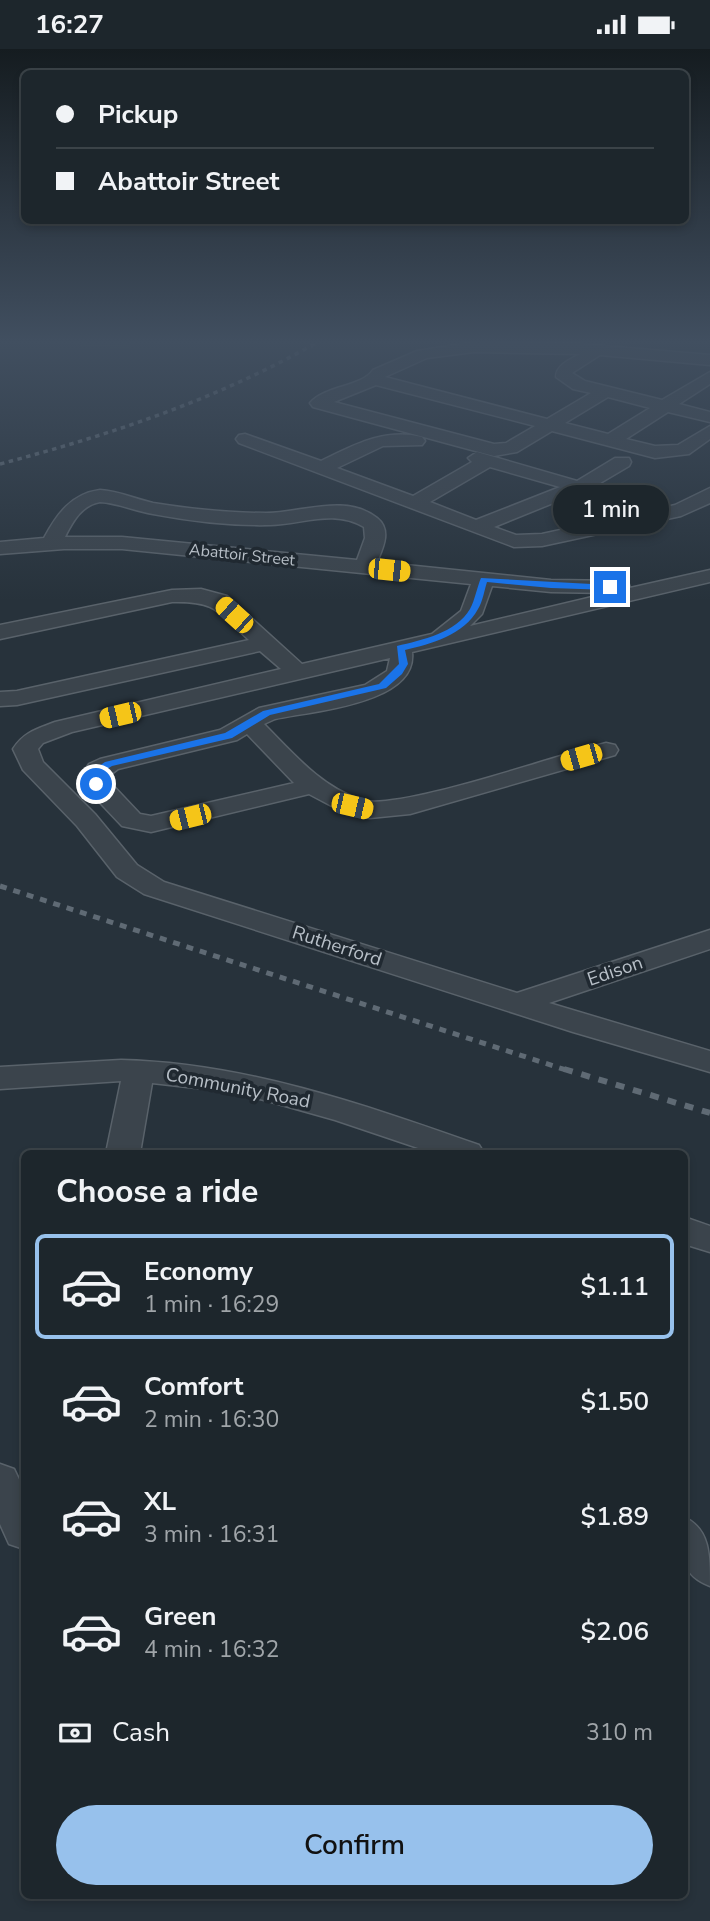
<!DOCTYPE html>
<html lang="en">
<head>
<meta charset="utf-8">
<style>
	:root { --surface:#1d262c; --page:#2a3238; --text:#f1f3f6; --muted:#a0a5a9; --line:#3b4348; --accent:#97c1ec }
	body { margin:0; font-family:"Nunito Sans",sans-serif; background:var(--page); color:var(--text); height:100vh; display:flex; flex-direction:column; font-size:26px; white-space:nowrap }
	* { box-sizing:border-box; margin:0 }
	p { font-size:23px; color:var(--muted) }
	.icon { flex:none; width:38px; height:38px; fill:none; stroke:currentColor; stroke-width:2; stroke-linecap:round; stroke-linejoin:round }
	.map { position:relative; flex:1; overflow:hidden }
	.drawer { position:absolute; left:21px; top:1101px; width:667px; height:749px; display:flex; flex-direction:column; background:var(--surface); border-radius:10px; box-shadow:0 4px 10px #0003,0 0 0 2px var(--line) }
	.drawer>* { flex:none }
	.hud { position:absolute; left:21px; top:21px; width:668px; height:154px; border-radius:10px; box-shadow:0 4px 10px #0003,0 0 0 2px var(--line); display:grid; align-content:center; height:154px; padding:0 35px; background:var(--surface) }
	.end { position:absolute; width:32px; height:32px; margin:-16px; border:9px solid #1a73e8; background:#fff; box-shadow:0 0 0 4px #fff }
	.from { border-radius:50% }
	.bubble { position:absolute; height:49px; border-radius:24px; background:var(--surface); box-shadow:0 4px 10px #0003,0 0 0 2px var(--line); font-size:23px; font-weight:600; line-height:49px; text-align:center }
	.car { position:absolute; width:21px; height:42px; margin:-21px -10px; border-radius:9px; box-shadow:0 0 5px 2px #0007; background:linear-gradient(#f5c518 24%,#345 0 40%,#f5c518 0 76%,#345 0 86%,#f5c518 0) }
	.hud b { display:flex; align-items:center; gap:24px; height:66px; font-size:26px }
	.hud b+b { border-top:2px solid var(--line) }
	.hud i { width:18px; height:18px; background:var(--text) }
	ul { padding:0; list-style:none }
	li { display:flex; align-items:center; gap:21px; height:105px; margin:0 14px 10px; padding:0 21px; border:4px solid transparent; border-radius:10px }
	li div { flex:1 }
	li b { display:block; font-size:26px }
	li em { font-style:normal; font-weight:600 }
	li.active { border-color:var(--accent) }
	li>.icon { width:63px; height:63px; stroke-width:1.5 }
	h2 { padding:0 35px; font-size:32px; line-height:84px }
	.pay { display:flex; align-items:center; gap:18px; height:77px; padding:0 35px; font-size:26px }
	.pay p { margin-inline-start:auto }
	.primary-button { display:flex; gap:14px; margin-top:auto; padding:14px 35px }
	.primary-button a { flex:1; height:80px; border-radius:42px; background:var(--accent); color:#111; font-size:28px; font-weight:600; line-height:80px; text-align:center }
	.status { display:flex; justify-content:space-between; align-items:center; height:49px; padding:0 35px; background:var(--surface); direction:ltr }
	.status svg { height:19px; fill:currentColor }
	.map>svg:first-child { display:block }
</style>
</head>
<body>
<div class="status"><b>16:27</b><svg viewBox="0 0 49 12"><path d="M0 12V9h3v3zM5 12V6h3v6zM10 12V3h3v9zM15 12V0h3v12zM26 1h20v11H26zM47 4h2v5h-2z"/></svg></div>
<div class="map">
<svg width="710" height="1872" viewBox="0 0 710 1872">
	<rect width="100%" height="100%" fill="#27323b"/>
	<path fill="#2c413f" d="M0,290h136l-8,10z"/>
	<g fill="none" stroke-linecap="round" stroke-linejoin="round">
		<defs>
			<path id="minor" d="M474,293l96,1 140,12v10l-110,-10 -28,18 13,8 77,19 48,-28v12l-31,20 31,8v10l-42,-10 -42,27 29,7 23,-1 32,-19v13l-21,15 -34,4 -103,-27 -35,21 -23,4 -181,-49 -3,-4c16,-18 52,-16 63,-33l44,-19zM474,303l106,2c-9,5 -24,11 -24,23l17,12 18,4 -44,26 -162,-42 42,-19zM376,336l159,41 -29,17 -12,1 -160,-42zM608,348l42,11 -42,26 -43,-11z
				M245,385l76,27c33,-16 63,-33 101,-24l3,4 -3,4 -39,1 -46,22 76,28 59,-34 -4,-4 9,-6 100,29 38,-23h14l2,4 -2,4 -39,23 42,26 43,-10 35,-17v15l-29,13 -139,30 -28,1 -275,-104 -3,-4 3,-4zM490,418l70,20 -84,33 -46,-18zM573,446l38,24 -69,15 -26,1 -22,-8z
				M100,441c19,1 35,9 53,13 37,6 76,10 113,10 35,0 80,-20 111,5 15,12 6,30 0,44l174,18 69,1 8,1 2,6 80,-18v12l-298,70c6,52 -101,59 -137,67l-11,5c30,30 56,62 97,76 35,12 199,-46 245,-57l9,2 3,5 -3,5 -205,59 -40,4 -27,-6 -34,-18 -158,38 -29,-6 -35,-37 -7,-11 9,-14 11,-5 120,-29 39,-22 106,-23 22,-14 3,-13 -318,74 -29,11 -5,6 5,13 52,52 42,51 27,17 353,111 193,-63v19l-161,54 161,48v21l-137,-40 -429,-138 -27,-17 -40,-51 -54,-56 -10,-21c11,-17 24,-20 42,-27l226,-53 -21,-18 -243,54 -17,1v-14l17,-1 232,-51c-32,-29 -32,-39 -77,-38l-172,37v-14l172,-35 29,-1 26,7 75,68 130,-30 29,-23 10,-27 -349,-35h-58l-64,5v-12l44,-4c13,-24 27,-44 56,-48zM100,453c18,1 35,9 53,12 37,7 78,12 117,11 33,-1 64,-16 94,2l1,11 -8,22 -235,-23h-57c8,-16 17,-32 35,-35zM492,537l59,6 58,1 -139,33 12,-12zM247,685l47,49 -143,33 -11,-2 -34,-36 12,-9 119,-29z
				M121,1011c124,3 241,44 358,85l5,8h-51l-98,-33 -71,-20 -41,-9 -71,-8 -12,70h-34l15,-72 -121,8v-22z
				M684,1168l26,9v26l-26,-8z
				M0,1415l14,5 10,21v59l-15,-5 -9,-20z
				M684,1468c26,12 26,38 26,69 -35,-13 -26,-38 -26,-69z"/>
		</defs>
		<use href="#minor" stroke="#59626a" stroke-width="3"/>
		<use href="#minor" fill="#3b444c" fill-rule="evenodd"/>
		<path stroke="#5f6a74" stroke-width="3.5" stroke-dasharray="4.5 4.5" stroke-linecap="butt" d="M0,415c113,-30 221,-66 323,-125"/>
		<path stroke="#5f6a74" stroke-width="5" stroke-dasharray="7 7" stroke-linecap="butt" d="M0,837l569,185"/>
		<path stroke="#5f6a74" stroke-width="6" stroke-dasharray="9 9" stroke-linecap="butt" d="M564,1020l146,44"/>
	</g>
	<linearGradient id="sky" x2="0" y2="1"><stop stop-color="#151c20"/><stop offset="0.53" stop-color="#414f60"/><stop offset="1" stop-color="#414f60" stop-opacity="0"/></linearGradient>
	<rect width="710" height="552" fill="url(#sky)"/>
	<path fill="#1a73e8" d="M481,529l129,7 4,2 -4,3 -59,-2 -64,-6c-3,9 -4,19 -9,27 -14,26 -47,35 -73,41l3,14 -6,10 -16,14 -116,27 -38,23 -120,28 -13,8v12l-8,-2 -2,-11 16,-11 120,-29 38,-22 116,-27 20,-20 -2,-18c25,-6 59,-13 73,-37 5,-9 7,-22 11,-31z"/>
	<g text-anchor="middle" dominant-baseline="central" stroke-width="7" stroke-linejoin="round" paint-order="stroke">
		<g font-size="16" fill="#b7bfc7" stroke="#202931">
			<text transform="translate(242 506) rotate(6)">Abattoir Street</text>
		</g>
		<g font-size="19" fill="#b7bfc7" stroke="#202931">
			<text transform="translate(337 897) rotate(18)">Rutherford</text>
			<text transform="translate(615 922) rotate(-19)">Edison</text>
			<text transform="translate(238 1039) rotate(11)">Community Road</text>
		</g>
	</g>
</svg>
<i class="end from" style="left:96px;top:735px"></i>
<i class="end" style="left:610px;top:538px"></i>
<div class="bubble" style="left:553px;top:436px;width:116px">1 min</div>
<i class="car" style="left:389px;top:521px;rotate:96deg"></i>
<i class="car" style="left:234px;top:566px;rotate:312deg"></i>
<i class="car" style="left:120px;top:666px;rotate:257deg"></i>
<i class="car" style="left:581px;top:708px;rotate:254deg"></i>
<i class="car" style="left:352px;top:757px;rotate:103deg"></i>
<i class="car" style="left:190px;top:768px;rotate:256deg"></i>
<div class="hud">
<b><i class="from"></i>Pickup</b>
<b><i></i>Abattoir Street</b>
</div>
<section class="drawer">
<h2>Choose a ride</h2>
<ul>
<li class="active"><svg class="icon" aria-label="car" viewBox="0 0 24 24"><path d="M5 17H2v-5l4-1 3-4h7l3 4 3 1v5h-3M9 17h6M6 11h13"/><circle cx="7" cy="17" r="2"/><circle cx="17" cy="17" r="2"/></svg><div><b>Economy</b><p>1 min · 16:29</p></div><em>$1.11</em></li>
<li><svg class="icon" aria-label="car" viewBox="0 0 24 24"><path d="M5 17H2v-5l4-1 3-4h7l3 4 3 1v5h-3M9 17h6M6 11h13"/><circle cx="7" cy="17" r="2"/><circle cx="17" cy="17" r="2"/></svg><div><b>Comfort</b><p>2 min · 16:30</p></div><em>$1.50</em></li>
<li><svg class="icon" aria-label="car" viewBox="0 0 24 24"><path d="M5 17H2v-5l4-1 3-4h7l3 4 3 1v5h-3M9 17h6M6 11h13"/><circle cx="7" cy="17" r="2"/><circle cx="17" cy="17" r="2"/></svg><div><b>XL</b><p>3 min · 16:31</p></div><em>$1.89</em></li>
<li><svg class="icon" aria-label="car" viewBox="0 0 24 24"><path d="M5 17H2v-5l4-1 3-4h7l3 4 3 1v5h-3M9 17h6M6 11h13"/><circle cx="7" cy="17" r="2"/><circle cx="17" cy="17" r="2"/></svg><div><b>Green</b><p>4 min · 16:32</p></div><em>$2.06</em></li>
</ul>
<div class="pay"><svg class="icon" aria-label="cash" viewBox="0 0 24 24"><path d="M3 7h18v10H3z"/><circle cx="12" cy="12" r="2"/></svg>Cash<p>310 m</p></div>
<div class="primary-button"><a>Confirm</a></div>
</section>
</div>
</body>
</html>
